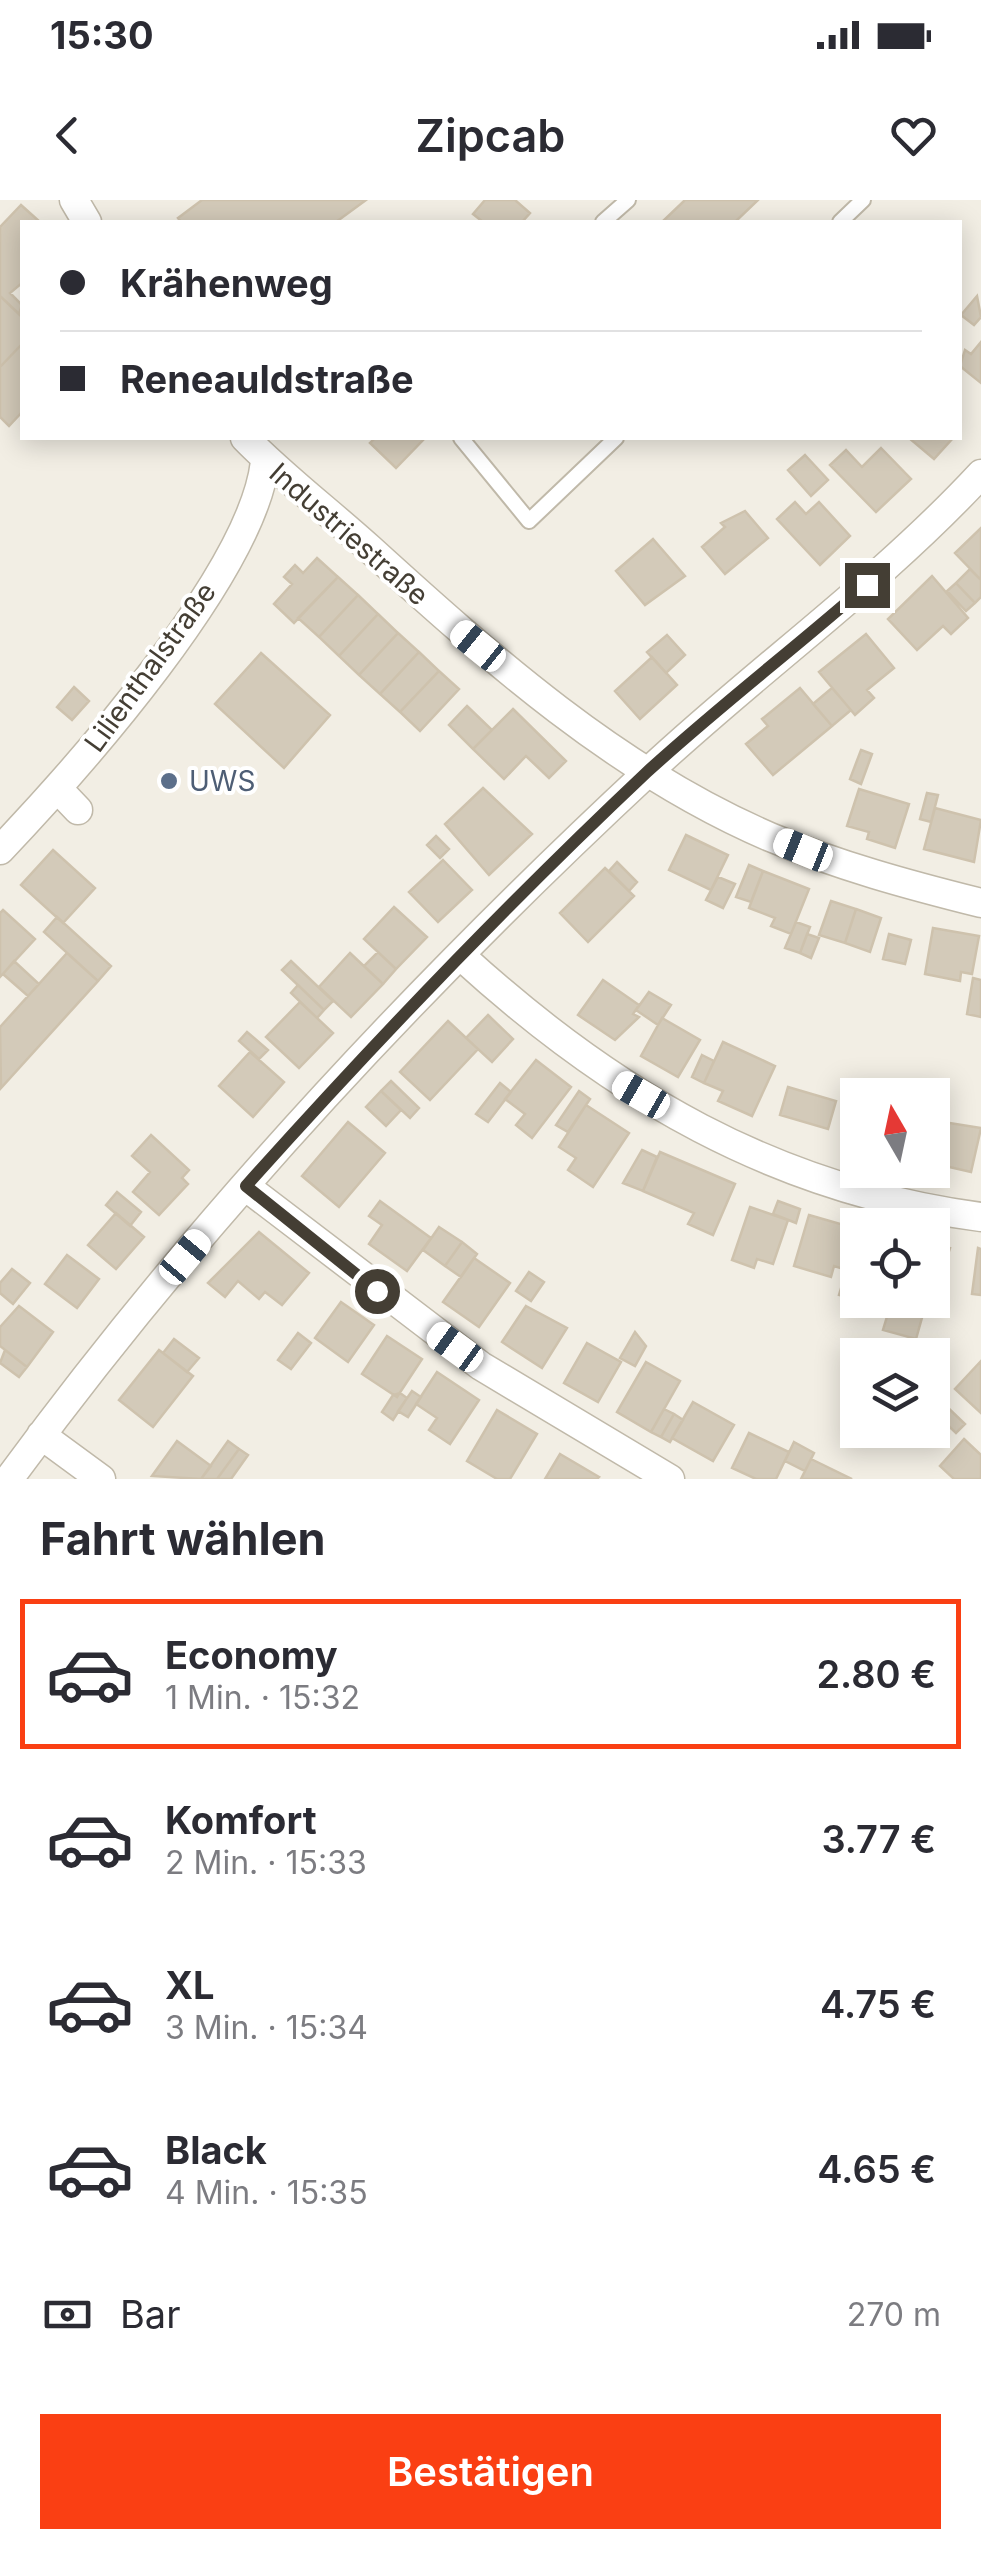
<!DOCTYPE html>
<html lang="de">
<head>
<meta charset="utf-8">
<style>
	:root { --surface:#fff; --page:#f7f7f7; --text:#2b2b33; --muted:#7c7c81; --line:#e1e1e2; --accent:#fa3f13 }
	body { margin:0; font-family:Inter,sans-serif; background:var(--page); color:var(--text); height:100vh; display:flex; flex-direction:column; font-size:38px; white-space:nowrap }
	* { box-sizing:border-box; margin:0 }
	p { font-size:32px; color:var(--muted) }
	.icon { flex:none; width:55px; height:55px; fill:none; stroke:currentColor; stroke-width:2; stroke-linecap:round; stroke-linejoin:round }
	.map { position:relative; height:1279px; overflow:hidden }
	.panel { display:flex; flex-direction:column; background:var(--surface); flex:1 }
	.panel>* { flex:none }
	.guide { position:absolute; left:20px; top:20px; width:942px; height:220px; border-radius:0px; box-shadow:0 5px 25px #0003; display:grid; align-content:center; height:220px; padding:0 40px; background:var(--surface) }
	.needle { width:65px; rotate:351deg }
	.fabs { position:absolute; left:840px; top:878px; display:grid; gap:20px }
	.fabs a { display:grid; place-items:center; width:110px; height:110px; border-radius:0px; background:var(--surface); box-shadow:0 5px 25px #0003; font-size:50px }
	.end { position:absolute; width:45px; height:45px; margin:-22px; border:12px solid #443e34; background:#fff; box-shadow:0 0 0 5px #fff }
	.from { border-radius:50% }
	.car { position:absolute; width:30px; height:60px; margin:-30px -15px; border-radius:12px; box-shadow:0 0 8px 2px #0007; background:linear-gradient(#fff 24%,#345 0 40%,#fff 0 76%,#345 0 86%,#fff 0) }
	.guide b { display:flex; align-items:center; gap:35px; height:95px; font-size:38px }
	.guide b+b { border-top:2px solid var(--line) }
	.guide i { width:25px; height:25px; background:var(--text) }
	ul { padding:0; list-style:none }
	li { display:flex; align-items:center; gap:30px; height:150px; margin:0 20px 15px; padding:0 20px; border:5px solid transparent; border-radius:0px }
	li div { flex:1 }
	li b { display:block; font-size:38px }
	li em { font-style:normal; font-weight:600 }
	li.on { border-color:var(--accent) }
	li>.icon { width:90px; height:90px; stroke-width:1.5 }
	h2 { padding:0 40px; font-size:45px; line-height:120px }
	.pay { display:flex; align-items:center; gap:25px; height:110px; padding:0 40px; font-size:38px }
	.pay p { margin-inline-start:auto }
	.primary-button { display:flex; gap:20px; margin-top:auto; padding:20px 40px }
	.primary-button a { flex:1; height:115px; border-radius:0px; background:var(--accent); color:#fff; font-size:40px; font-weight:600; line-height:115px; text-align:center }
	.status { display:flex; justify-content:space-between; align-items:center; height:70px; padding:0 50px; background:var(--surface); direction:ltr }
	.status svg { height:28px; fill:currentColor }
	header { display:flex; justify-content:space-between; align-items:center; height:130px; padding:0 40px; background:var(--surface); font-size:45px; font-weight:600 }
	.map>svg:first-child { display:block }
</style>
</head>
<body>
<div class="status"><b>15:30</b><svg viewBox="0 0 49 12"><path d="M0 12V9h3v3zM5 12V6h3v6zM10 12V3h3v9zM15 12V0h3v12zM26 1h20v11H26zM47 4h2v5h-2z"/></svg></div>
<header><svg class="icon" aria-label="back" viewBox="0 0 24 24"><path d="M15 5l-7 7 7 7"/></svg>Zipcab<svg class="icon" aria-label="heart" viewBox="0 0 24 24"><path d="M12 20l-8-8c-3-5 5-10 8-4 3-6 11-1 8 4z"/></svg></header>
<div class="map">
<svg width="981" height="1279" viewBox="0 0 981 1279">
	<rect width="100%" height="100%" fill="#f2eee4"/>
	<path fill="#d3cab9" stroke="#cec2ad" stroke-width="2.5" d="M202,0h164l-30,22h-155l-3,-4z
		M485,0h30l15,13 -8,9h-39l-10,-8z
		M685,0h73l-23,22h-73z
		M21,5l19,17h-18v61l-12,10 12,12 -3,9 -19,-18v-69z
		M0,96l22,21v27l-22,23z
		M977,96l4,21 -7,8 -13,-10z
		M981,142v41l-21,-17 5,-16 6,4z
		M22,144v68l-13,14 -9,-9v-50z
		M375,238h50l-29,30 -26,-25z
		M909,238h44l-19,21z
		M881,248l30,31 -35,33 -46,-47 16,-15 16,17z
		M805,255l23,25 -17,16 -23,-26z
		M795,302l11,12 13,-12 31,34 -30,29 -43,-46z
		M745,311l23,27 -43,36 -23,-27 23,-20 -4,-4z
		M981,328v52l-26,-27z
		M653,339l32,37 -40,29 -29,-34z
		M317,358l21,19 -44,46 -20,-19 18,-20 -8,-7 11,-12 8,8z
		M970,369l11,11v17l-6,6 -19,-20z
		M932,376l36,42 -17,16 -8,-8 -26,24 -29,-31z
		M338,377l20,18 -39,42 -21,-19z
		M956,383l19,20 -9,8 -19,-20z
		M358,395l20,19 -39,42 -20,-19z
		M378,414l20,19 -39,42 -20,-19z
		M398,433l21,19 -39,42 -21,-19z
		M866,434l28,34 -27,22 7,8 -19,17 -36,-43z
		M667,435l18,20 -19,18 -19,-21z
		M419,452l20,19 -39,41 -20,-18z
		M261,453l69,62 -46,53 -69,-64z
		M652,457l25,28 -37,34 -25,-28z
		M439,471l20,18 -39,42 -20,-19z
		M74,487l15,14 -17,19 -15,-13z
		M800,488l32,38 -59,49 -27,-31 22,-18 -6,-7z
		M832,488l19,22 -19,16 -19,-22z
		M467,506l25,24 -19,19 -24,-24z
		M513,509l53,52 -17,17 -23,-22 -22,23 -31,-30z
		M861,550l11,4 -11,30 -11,-5z
		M483,588l49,46 -43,41 -44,-51z
		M859,589l50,15 -14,44 -28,-9 2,-7 -22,-6z
		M927,593l11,2 -7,27 -11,-3z
		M935,608l46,12 -7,42 -50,-13z
		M686,635l42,20 -17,35 -42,-20z
		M436,636l13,13 -9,9 -13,-13z
		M53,650l42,38 -32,35 -42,-38z
		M443,660l29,30 -34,32 -29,-30z
		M617,662l20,20 -8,9 -20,-20z
		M749,665l14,6 -12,31 -15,-5z
		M605,668l29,28 -46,46 -28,-29z
		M763,671l46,18 -18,45 -20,-8 4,-8 -26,-10z
		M718,677l17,7 -12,24 -17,-8z
		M831,701l25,8 -11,34 -26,-8z
		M394,707l33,30 -31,32 -32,-30z
		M856,709l25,9 -11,34 -25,-9z
		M3,710l32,29 -35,38v-64z
		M57,717l54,49 -13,15 -54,-49z
		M796,722l14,5 -10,26 -15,-5z
		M933,728l46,8 -7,38 -11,-2 -1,9 -35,-7z
		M807,734l12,4 -8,20 -11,-5z
		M889,734l22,6 -6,24 -22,-5z
		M378,752l18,17 -13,15 -19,-18z
		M67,753l31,28 -97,107 -1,-61z
		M350,753l33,31 -32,33 -32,-30z
		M14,761l25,23 -11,12 -25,-22z
		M291,761l42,40 -9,9 -42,-40z
		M973,778l8,2v37l-14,-3z
		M603,780l36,25 -6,9 6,3 -24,23 -37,-25z
		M298,785l26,25 -7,8 -26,-25z
		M649,792l22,13 -13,20 -22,-15z
		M300,802l33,31 -34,35 -33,-31z
		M488,815l25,24 -21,23 -26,-24z
		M662,818l38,22 -22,37 -37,-21z
		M448,821l30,28 -48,51 -30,-28z
		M247,832l21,18 -9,9 -20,-18z
		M723,842l52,24 -23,50 -34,-15 5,-10 -19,-8z
		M250,852l34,30 -31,35 -34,-31z
		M702,855l12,6 -10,22 -12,-6z
		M536,860l35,27 -39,51 -16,-13 9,-11 -20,-15z
		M391,881l28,27 -9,10 -29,-27z
		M500,883l11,9 -23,30 -12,-8z
		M788,887l48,14 -8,28 -48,-14z
		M917,888l26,7 -8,34 -3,-34h-17z
		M381,891l20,19 -15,16 -20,-19z
		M579,891l11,8 -22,33 -12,-7z
		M586,905l43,28 -36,54 -25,-17 8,-12 -17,-11z
		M937,921l44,7 -10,44 -39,-9z
		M348,922l37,31 -46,54 -37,-31z
		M151,935l38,35 -7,8 6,6 -29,31 -26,-23 17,-20 -18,-16z
		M642,950l15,7 -14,34 -20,-8z
		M660,952l75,32 -22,51 -25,-11 6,-11 -51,-22z
		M117,992l24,20 -11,14 -24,-21z
		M380,1001l51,37 -24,33 -38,-27 13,-19 -13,-9z
		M778,1001l22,8 -4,14 -23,-9z
		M750,1007l38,13 -15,44 -16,-5 -3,9 -22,-8z
		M116,1013l28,24 -28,32 -28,-24z
		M809,1015l49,14 -11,41 -13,-4 -3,11 -37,-11z
		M439,1027l23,15 -17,24 -22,-16z
		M259,1032l50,41 -27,32 -17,-13 -6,7 -21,-18 -13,16 -17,-14z
		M858,1032v68h21l-2,6 -38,-11z
		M462,1042l15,12 -16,23 -16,-11z
		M932,1043l18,5 -6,19 -12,-4z
		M978,1048l3,1v46l-9,-1z
		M67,1055l32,24 -22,29 -32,-24z
		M474,1058l36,25 -31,44 -36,-25z
		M12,1069l18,14 -17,21 -13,-11v-10z
		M529,1072l15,10 -13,19 -15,-10z
		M879,1100h48l-11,39 -33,-9 6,-20 -12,-4z
		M341,1102l33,23 -26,37 -33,-24z
		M19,1106l34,26 -26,35 -27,-21v-19z
		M526,1106l41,22 -25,40 -40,-26z
		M635,1132l11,14 -11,20 -15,-8z
		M298,1133l13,10 -20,26 -13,-9z
		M387,1136l35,23 -25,38 -35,-23z
		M174,1139l25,19 -12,14 -24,-19z
		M587,1143l34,19 -23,40 -34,-19z
		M5,1150l22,17 -8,10 -19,-14z
		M159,1150l34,26 -40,51 -34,-27z
		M981,1161v52l-26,-24z
		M646,1162l34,19 -29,51 -34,-20z
		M437,1172l42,28 -29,44 -21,-14 8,-12 -21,-14z
		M412,1191l9,6 -13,20 -10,-6z
		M400,1193l7,5 -14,22 -11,-8 11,-17z
		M693,1202l41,23 -21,36 -41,-23z
		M944,1204l21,20 -9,9 -21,-20z
		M664,1209l10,5 -13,23 -10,-5z
		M497,1210l40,24 -27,45h-13l-30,-18z
		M674,1214l9,6 -13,22 -9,-5z
		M749,1233l40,19 -13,27h-20l-24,-11z
		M964,1239l17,16v24h-27l-14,-13z
		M177,1241l34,25 -10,13 -49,-3z
		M228,1241l11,8 -22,30h-16z
		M794,1242l20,11 -9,18 -20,-10z
		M239,1249l9,6 -17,24h-14z
		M560,1254l39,23 -2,2h-52z
		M811,1259l41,20h-51z"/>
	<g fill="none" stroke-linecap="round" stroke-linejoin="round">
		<defs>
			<path id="service" d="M603,22l25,-22
				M840,22l23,-22
				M461,238l68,83 87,-83"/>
			<path id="minor" d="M74,0l13,22
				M245,238c38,39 83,73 125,111 121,110 248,223 400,288 69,29 139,48 211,66
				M58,589l20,21
				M0,650c78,-82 252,-277 265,-388
				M461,756c151,138 314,234 520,261
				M245,986l236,180 189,113
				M41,1235l60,44
				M9,1279c187,-256 407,-491 639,-707 109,-102 231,-188 333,-298"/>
		</defs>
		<use href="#service" stroke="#c0b9a9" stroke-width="18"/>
		<use href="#minor" stroke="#c0b9a9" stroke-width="31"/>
		<use href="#service" stroke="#fff" stroke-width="14"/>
		<use href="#minor" stroke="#fff" stroke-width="28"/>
	</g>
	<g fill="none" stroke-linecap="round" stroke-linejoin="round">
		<path stroke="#443e34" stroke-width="12" d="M377,1091l-131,-105c128,-143 261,-282 401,-414 71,-65 147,-123 220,-187"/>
	</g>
	<circle fill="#5c6f8a" stroke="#fff" stroke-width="4" cx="169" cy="581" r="10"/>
	<g text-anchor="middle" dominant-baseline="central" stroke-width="8" stroke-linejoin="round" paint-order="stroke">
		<g font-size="28" fill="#443e34" stroke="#fff">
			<text transform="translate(349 334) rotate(41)">Industriestraße</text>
			<text transform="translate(150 467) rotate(-54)">Lilienthalstraße</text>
		</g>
		<g font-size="28" fill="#4e5e75" stroke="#fff" text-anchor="start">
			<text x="189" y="581">UWS</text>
		</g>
	</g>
</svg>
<div class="fabs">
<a><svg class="needle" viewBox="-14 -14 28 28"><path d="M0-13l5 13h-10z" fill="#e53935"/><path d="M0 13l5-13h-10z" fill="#7c7c81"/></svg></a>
<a><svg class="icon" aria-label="locate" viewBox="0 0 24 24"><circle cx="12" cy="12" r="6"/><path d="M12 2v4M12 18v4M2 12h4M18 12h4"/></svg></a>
<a><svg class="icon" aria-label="layers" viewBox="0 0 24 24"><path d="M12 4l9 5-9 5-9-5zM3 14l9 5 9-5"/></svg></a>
</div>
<i class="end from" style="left:377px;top:1091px"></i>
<i class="end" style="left:867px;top:385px"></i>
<i class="car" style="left:478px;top:446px;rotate:309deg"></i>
<i class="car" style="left:803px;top:650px;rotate:292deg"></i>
<i class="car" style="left:641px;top:895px;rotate:300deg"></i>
<i class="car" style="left:185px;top:1057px;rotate:40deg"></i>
<i class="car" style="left:455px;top:1147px;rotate:306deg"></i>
<div class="guide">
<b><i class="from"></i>Krähenweg</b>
<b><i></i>Reneauldstraße</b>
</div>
</div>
<section class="panel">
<h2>Fahrt wählen</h2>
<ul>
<li class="on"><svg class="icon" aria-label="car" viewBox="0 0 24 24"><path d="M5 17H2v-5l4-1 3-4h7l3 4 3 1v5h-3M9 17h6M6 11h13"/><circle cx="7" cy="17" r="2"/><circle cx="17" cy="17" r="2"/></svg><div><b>Economy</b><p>1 Min. · 15:32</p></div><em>2.80 €</em></li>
<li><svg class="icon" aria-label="car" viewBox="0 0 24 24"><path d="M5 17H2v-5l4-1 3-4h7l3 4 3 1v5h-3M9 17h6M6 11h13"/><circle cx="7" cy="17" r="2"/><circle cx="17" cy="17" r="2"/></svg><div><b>Komfort</b><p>2 Min. · 15:33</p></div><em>3.77 €</em></li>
<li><svg class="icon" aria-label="car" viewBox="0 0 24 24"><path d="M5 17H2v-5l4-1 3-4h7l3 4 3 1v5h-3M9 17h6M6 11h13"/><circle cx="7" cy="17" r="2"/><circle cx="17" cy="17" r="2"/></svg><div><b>XL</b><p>3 Min. · 15:34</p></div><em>4.75 €</em></li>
<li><svg class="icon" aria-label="car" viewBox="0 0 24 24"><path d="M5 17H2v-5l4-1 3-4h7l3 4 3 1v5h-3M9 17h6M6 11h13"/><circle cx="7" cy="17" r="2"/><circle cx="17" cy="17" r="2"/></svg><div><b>Black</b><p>4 Min. · 15:35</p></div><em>4.65 €</em></li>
</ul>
<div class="pay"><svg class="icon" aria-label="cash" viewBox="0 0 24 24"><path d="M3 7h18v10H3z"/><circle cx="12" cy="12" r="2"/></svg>Bar<p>270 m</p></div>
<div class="primary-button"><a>Bestätigen</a></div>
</section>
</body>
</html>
